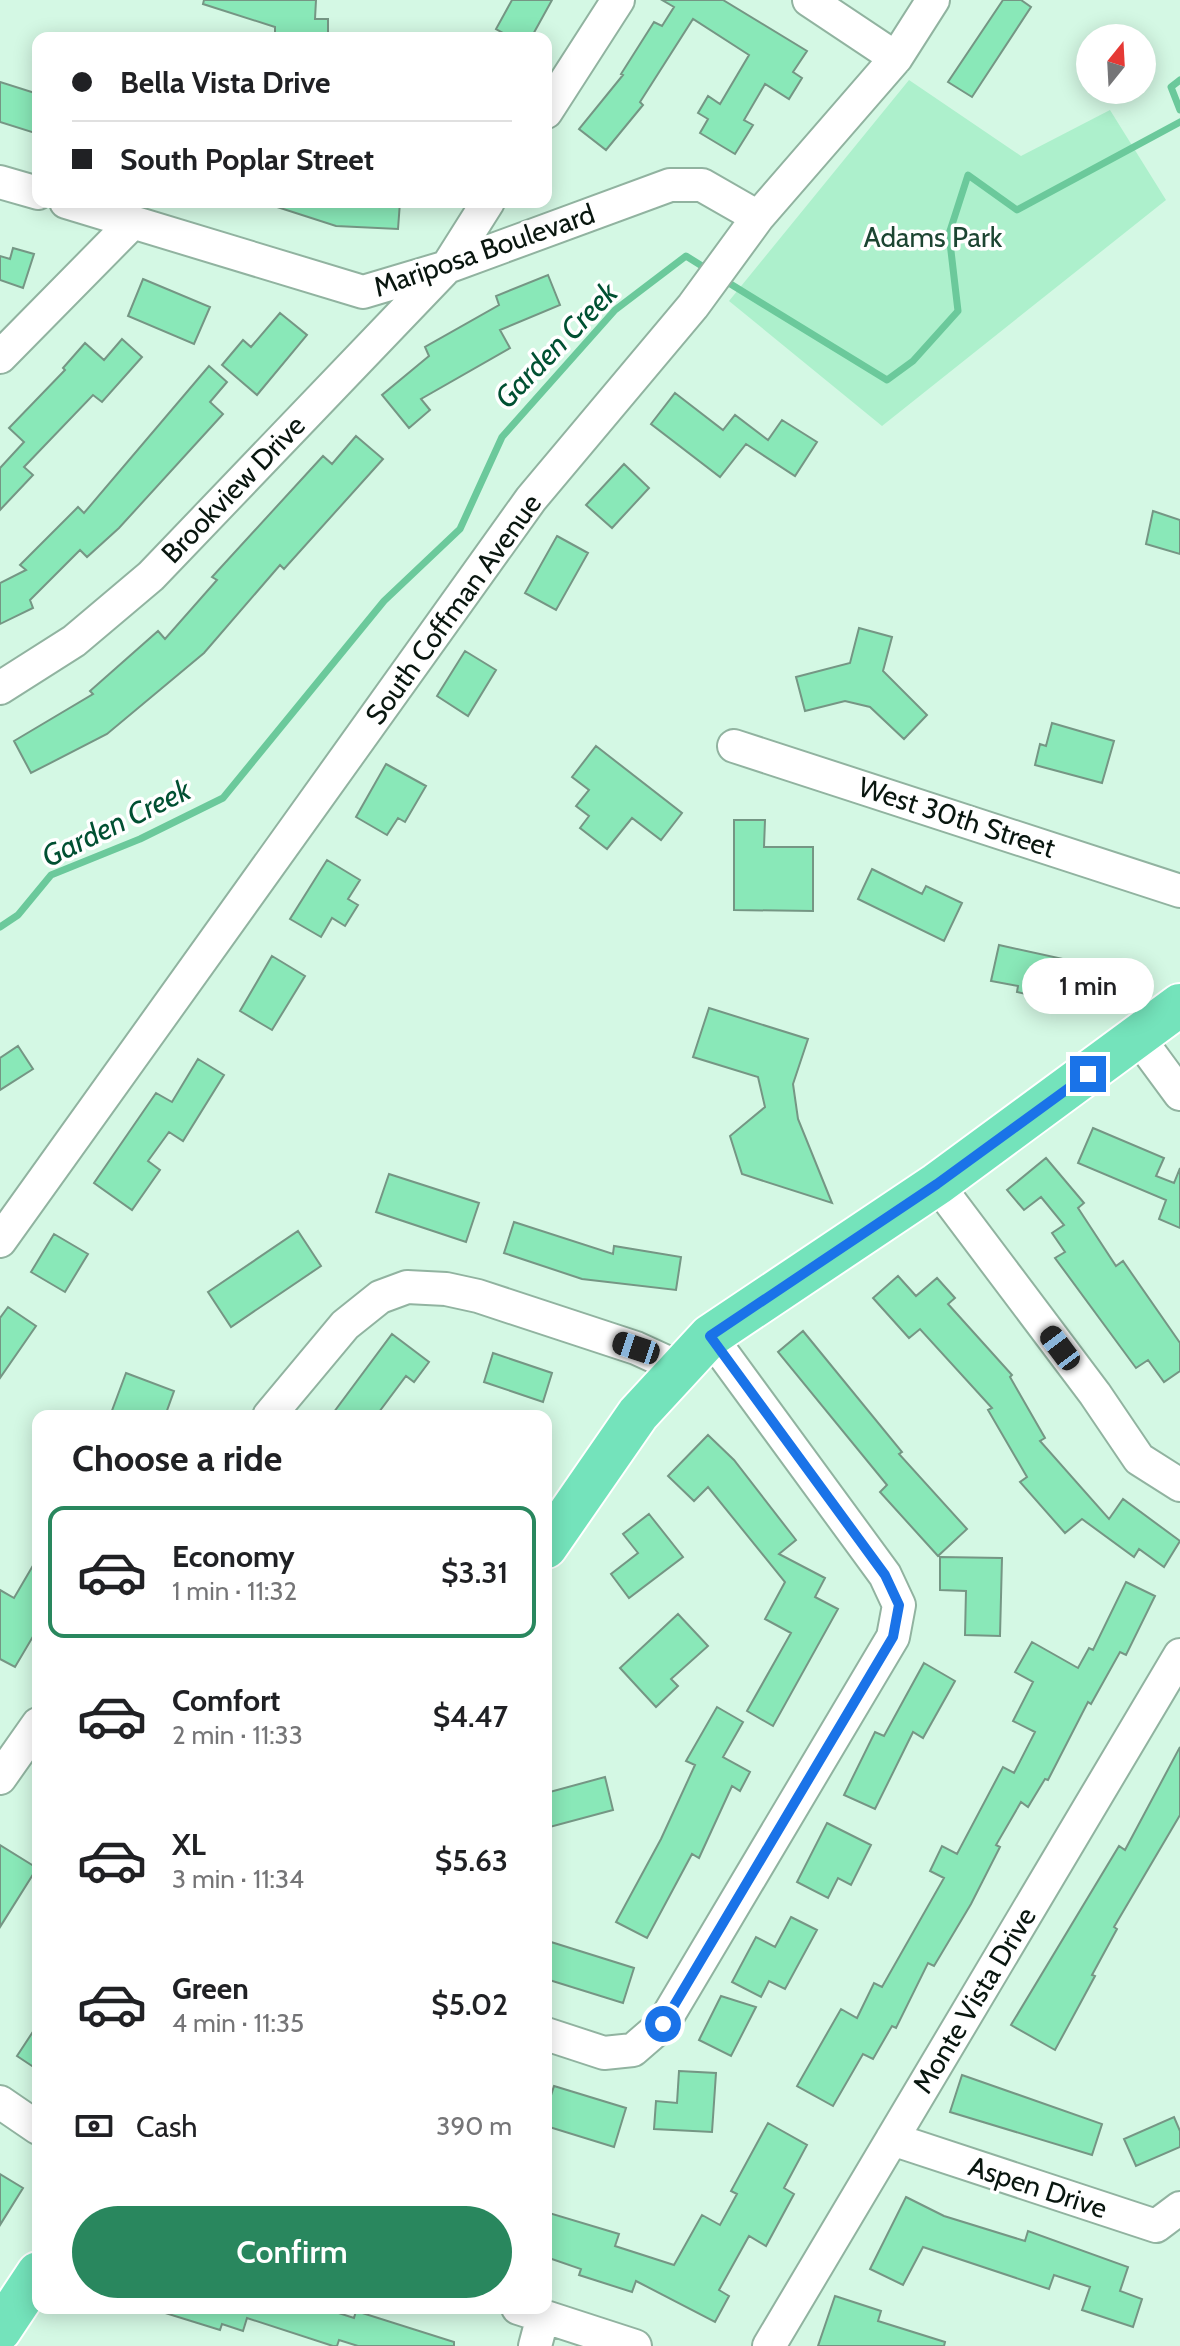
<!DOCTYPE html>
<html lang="en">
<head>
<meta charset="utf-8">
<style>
	:root { --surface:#fff; --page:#f6f6f6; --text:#202124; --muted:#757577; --line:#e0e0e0; --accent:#29875e }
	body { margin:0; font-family:Cabin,sans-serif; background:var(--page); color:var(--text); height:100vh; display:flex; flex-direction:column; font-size:30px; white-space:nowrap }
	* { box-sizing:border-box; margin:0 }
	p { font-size:26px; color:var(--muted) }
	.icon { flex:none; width:44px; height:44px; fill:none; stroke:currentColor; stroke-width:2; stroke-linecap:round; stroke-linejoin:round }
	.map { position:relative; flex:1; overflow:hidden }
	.side { position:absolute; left:32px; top:1410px; width:520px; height:904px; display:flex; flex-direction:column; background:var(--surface); border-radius:16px; box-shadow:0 4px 20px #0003 }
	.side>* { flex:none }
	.banner { position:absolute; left:32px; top:32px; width:520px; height:176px; border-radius:16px; box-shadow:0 4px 20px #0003; display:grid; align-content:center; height:176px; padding:0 40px; background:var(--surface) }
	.needle { width:52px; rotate:18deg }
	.controls { position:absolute; left:1076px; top:24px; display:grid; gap:16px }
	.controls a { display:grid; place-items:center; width:80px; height:80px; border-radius:50%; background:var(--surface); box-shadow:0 4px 20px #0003; font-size:40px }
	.end { position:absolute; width:36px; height:36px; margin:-18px; border:10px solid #1a73e8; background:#fff; box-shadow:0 0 0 4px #fff }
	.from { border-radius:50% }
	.bubble { position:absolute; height:56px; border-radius:28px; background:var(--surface); box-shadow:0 4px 20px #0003; font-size:26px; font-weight:600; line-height:56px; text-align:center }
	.car { position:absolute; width:24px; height:48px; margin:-24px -12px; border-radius:10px; box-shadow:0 0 6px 2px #0007; background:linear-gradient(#222 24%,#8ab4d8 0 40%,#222 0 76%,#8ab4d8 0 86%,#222 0) }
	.banner b { display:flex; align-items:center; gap:28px; height:76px; font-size:30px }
	.banner b+b { border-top:2px solid var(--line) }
	.banner i { width:20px; height:20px; background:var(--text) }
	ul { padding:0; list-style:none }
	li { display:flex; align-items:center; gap:24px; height:132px; margin:0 16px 12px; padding:0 24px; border:4px solid transparent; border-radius:16px }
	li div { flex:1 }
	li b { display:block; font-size:30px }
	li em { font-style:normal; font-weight:600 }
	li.on { border-color:var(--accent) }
	li>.icon { width:72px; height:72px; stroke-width:1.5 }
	h2 { padding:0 40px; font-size:36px; line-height:96px }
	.pay { display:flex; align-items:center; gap:20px; height:88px; padding:0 40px; font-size:30px }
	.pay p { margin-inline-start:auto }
	.primary-button { display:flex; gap:16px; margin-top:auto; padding:16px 40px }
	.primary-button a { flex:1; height:92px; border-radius:48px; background:var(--accent); color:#fff; font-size:32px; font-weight:600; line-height:92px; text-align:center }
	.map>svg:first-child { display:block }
</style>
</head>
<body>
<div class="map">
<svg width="1180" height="2346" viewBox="0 0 1180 2346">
	<rect width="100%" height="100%" fill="#d4f8e4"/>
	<path fill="#adf0cc" d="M909,80l112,76 89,-46 56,90 -284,226 -153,-125z"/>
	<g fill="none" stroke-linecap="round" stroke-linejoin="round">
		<path stroke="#6bc99b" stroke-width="7" d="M1180,80l-9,7 9,23
			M724,280l163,100 26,-19 45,-50 -9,-77 19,-59 49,35 163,-88
			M0,927l18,-12 33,-40 89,-36 83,-41 161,-197 76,-72 42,-92 113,-127 71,-54 24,15"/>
	</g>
	<path fill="#89e8b8" stroke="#759684" stroke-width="2" d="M204,0h112l-1,19h13v19h-53v-11l-72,-23z
		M512,0h40l-21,38h-19l-16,-9z
		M662,0h61l84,51 -14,21 9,6 -13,21 -24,-15 -21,36 9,5 -18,29 -35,-21 8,-14 -10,-6 10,-17 12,8 29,-49 -56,-36 -53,83 3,3 -37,45 -27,-21 44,-54 -2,-1 33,-52 8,4 12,-19z
		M1003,0h18l10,7 -59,90 -24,-15z
		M0,82l38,12v40l-38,-12z
		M274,202h126l-2,27 -62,-3 -62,-20z
		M13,248l21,6 -11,34 -23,-8v-24l10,3z
		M548,275l12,30 -60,25 10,18 -89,51 9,11 -21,18 -27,-33 47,-39 -4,-9 74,-42 -3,-9z
		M143,279l67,28 -16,37 -66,-28z
		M280,313l27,22 -50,60 -35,-30 21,-25 8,7z
		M122,339l20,18 -40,45 -9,-7 -69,72 9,8 -33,35v-42l24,-26 -15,-14 56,-58 -2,-2 22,-25 19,17z
		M209,366l18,16 -17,20 13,12 -104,114 -32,29 -7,-7 -50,50 3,8 -33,16v-41l26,-13 -6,-5 58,-58 6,6z
		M675,393l48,37 12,-15 33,25 14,-20 35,22 -22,34 -49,-32 -26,33 -69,-53z
		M356,436l27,23 -99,110 -4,-4 -76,88 -97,81 -76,39 -17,-32 79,-47 -3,-3 68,-60 7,8 52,-59 -5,-3 111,-121 9,8z
		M624,464l25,24 -37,40 -26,-23z
		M1153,511l27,9v34l-34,-10z
		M557,536l31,17 -32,57 -31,-17z
		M859,628l33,9 -9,34 44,44 -23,24 -34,-32 -25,-6 -40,10 -9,-34 54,-14z
		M465,651l31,19 -28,46 -31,-20z
		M1052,723l62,18 -12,42 -67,-18 5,-21 6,2z
		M596,746l86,67 -21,27 -29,-22 -25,31 -27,-21 9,-12 -13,-10 13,-16 -17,-13z
		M386,764l40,22 -21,36 -7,-4 -11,17 -31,-18z
		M734,820h31l-1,27h49v64l-79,-1z
		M327,860l33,20 -12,19 10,6 -13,21 -13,-8 -11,19 -31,-18z
		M872,869l50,25 4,-8 36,17 -18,38 -86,-42z
		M999,945l96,21 -9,42 -69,-16 1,-6 -27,-5z
		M272,956l33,20 -33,54 -32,-19z
		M709,1008l99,31 -15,45 5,35 34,84 -90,-29 -12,-38 35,-29 -7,-30 -65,-20z
		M18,1046l15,23 -33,21v-32z
		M198,1059l26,16 -41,66 -14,-9 -21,29 12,9 -28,40 -38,-27 62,-90 16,9z
		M1093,1128l71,30 -8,18 18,7 6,-15v60l-21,-9 7,-19 -88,-37z
		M1046,1158l38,45 -6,5 38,58 7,-5 57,82v28l-16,11 -16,-22 -12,8 -81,-110 10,-6 -13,-19 12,-8 -23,-28 -17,13 -17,-20z
		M389,1174l90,29 -13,39 -90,-30z
		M514,1222l99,32 1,-8 67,11 -5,33 -94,-11 -78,-26z
		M298,1231l23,35 -90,61 -23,-35z
		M54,1234l34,20 -23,38 -34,-20z
		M898,1276l18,20 21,-18 18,20 -7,6 64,71 -2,2 35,61 -5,3 69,78 14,-20 57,42 -16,26 -25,-18 -5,8 -52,-38 -17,14 -45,-51 7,-5 -39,-67 4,-2 -72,-79 -11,9 -36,-40z
		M8,1307l28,19 -36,52v-60z
		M803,1331l99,121 -3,2 68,75 -29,27 -58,-64 7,-7 -109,-133z
		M392,1334l37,28 -15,20 -8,-6 -30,40h-45z
		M493,1353l59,20 -9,29 -59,-20z
		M126,1373l48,18 -9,25h-55z
		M708,1435l26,25 62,80 -17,14 46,24 -10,19 23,12 -65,117 -26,-15 44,-78 -26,-14 20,-37 -77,-95 -14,14 -26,-25z
		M649,1514l34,43 -54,41 -18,-24 27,-21 -15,-19z
		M38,1557v71l-23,39 -15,-8v-69l14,8z
		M940,1557l62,1 -2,78 -35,-1 1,-44 -26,-1z
		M1126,1582l29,14 -29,59 -6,-3 -29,52 -3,-2 -40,78 -3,-1 -17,28 -7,-5 -25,43 4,2 -29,57 -37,62 -6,-3 -32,65 -4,-2 -19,33 -10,-5 -30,52 -36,-20 44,-77 16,9 17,-35 8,4 62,-109 -14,-7 12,-25 15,8 46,-87 11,6 21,-41 -22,-11 20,-39 -18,-10 17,-30 46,26 11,-20 4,2z
		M678,1614l30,32 -37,33 7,7 -22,21 -36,-39z
		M924,1663l31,18 -32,57 -10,-6 -38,77 -31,-14 31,-63 9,4z
		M717,1707l26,15 -20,35 27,15 -10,19 -8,-5 -33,72 -7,-4 -45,84 -31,-16 45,-83 34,-74 -9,-4z
		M1180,1747v68l-66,112 3,2 -25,46 3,1 -40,74 -44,-25 108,-179 6,4z
		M605,1777l8,33 -67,18v-35z
		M827,1823l44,22 -20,40 -13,-7 -10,20 -31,-16z
		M0,1845l37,23 -37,59z
		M791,1917l26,13 -32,59 -16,-8 -8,16 -29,-15 24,-45 19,10z
		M551,1942l83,26 -11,35 -77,-24v-21z
		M721,1996l35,11 -25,49 -32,-16z
		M38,2024v46l-21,-14z
		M679,2071l37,2 -4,59 -58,-3 2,-28 21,2z
		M962,2075l140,49 -10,31 -142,-43z
		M554,2086l72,22 -12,39 -68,-21v-15z
		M1174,2117l6,14v16l-44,19 -12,-27z
		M768,2123l39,22 -23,43 10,6 -28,52 -17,-10 -30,54 10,6 -14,26 -79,-41 -4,11 -53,-17 2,-6 -35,-12v-45l73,22 -4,12 59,19 28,-50 18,10 17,-31 -6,-3z
		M0,2174l23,14 -23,37z
		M906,2197l38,19 81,25 3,-10 100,36 -8,24 22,8 -9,28 -51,-17 8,-23 -36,-12 -5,14 -126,-42 -20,38 -33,-16z
		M835,2296l46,15 -3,10 67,21 -1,4h-126z
		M162,2308h161l31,10 2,-7 98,31v4h-96l-19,-6 -2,6h-4l-86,-28 -4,13 -21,-7 -2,6 -58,-18z"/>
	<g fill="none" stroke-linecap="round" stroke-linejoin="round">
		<defs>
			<path id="minor" d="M809,0l87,58
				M546,112l72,-112
				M0,182l38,11
				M66,202l297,90 84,-25 223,-82h32l56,32
				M0,357l133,-135
				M0,688l74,-47 77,-65 296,-309 41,-65
				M734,746l446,145
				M1138,1037l42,57
				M937,1184l158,210 44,65 41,26
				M0,1241l531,-742 162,-193 65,-89 138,-159 37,-58
				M269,1416l76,-91 35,-28 27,-10 39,2 32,7 158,52 46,21
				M0,1778l38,-54
				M546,2034l58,19 29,-3 30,-26 230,-387 6,-32 -14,-30 -175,-239
				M0,2102l38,26
				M892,2139l264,87 24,-18
				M518,2308l117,38
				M535,2346l8,-30
				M769,2346l411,-691"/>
			<path id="major" d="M546,1547l92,-133 72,-78 227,-152 243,-179
				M0,2330l38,-57"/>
		</defs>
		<use href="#minor" stroke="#91b3a0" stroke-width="36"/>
		<use href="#major" stroke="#fff" stroke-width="46"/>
		<use href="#minor" stroke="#fff" stroke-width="32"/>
		<use href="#major" stroke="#74e3bb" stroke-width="42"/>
	</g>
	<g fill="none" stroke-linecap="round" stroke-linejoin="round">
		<path stroke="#1a73e8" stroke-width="10" d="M663,2024l230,-387 6,-32 -14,-30 -175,-239 227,-152 151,-110"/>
	</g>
	<g text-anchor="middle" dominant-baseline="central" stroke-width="7" stroke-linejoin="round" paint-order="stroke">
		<g font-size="28" fill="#1c4532" stroke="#fff">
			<text x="933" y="237">Adams Park</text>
		</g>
		<g font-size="28" fill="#09160f" stroke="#fff">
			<text transform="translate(484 250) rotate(-19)">Mariposa Boulevard</text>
			<text transform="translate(233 489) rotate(-46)">Brookview Drive</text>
			<text transform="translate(453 609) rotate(-54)">South Coffman Avenue</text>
			<text transform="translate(957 817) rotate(18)">West 30th Street</text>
			<text transform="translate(974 2000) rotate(-59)">Monte Vista Drive</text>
			<text transform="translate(1038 2187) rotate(18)">Aspen Drive</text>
		</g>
		<g font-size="30" font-style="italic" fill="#005032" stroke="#fff">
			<text transform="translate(556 345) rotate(-46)">Garden Creek</text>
			<text transform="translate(116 823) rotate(-26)">Garden Creek</text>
		</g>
	</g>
</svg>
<div class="controls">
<a><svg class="needle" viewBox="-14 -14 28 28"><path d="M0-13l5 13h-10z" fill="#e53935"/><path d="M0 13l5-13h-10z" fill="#757577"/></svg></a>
</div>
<i class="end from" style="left:663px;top:2024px"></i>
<i class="end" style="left:1088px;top:1074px"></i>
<div class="bubble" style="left:1022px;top:958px;width:132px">1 min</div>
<i class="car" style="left:636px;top:1348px;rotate:288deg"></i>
<i class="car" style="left:1060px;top:1348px;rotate:323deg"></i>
<div class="banner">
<b><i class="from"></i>Bella Vista Drive</b>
<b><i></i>South Poplar Street</b>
</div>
<section class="side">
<h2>Choose a ride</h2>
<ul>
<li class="on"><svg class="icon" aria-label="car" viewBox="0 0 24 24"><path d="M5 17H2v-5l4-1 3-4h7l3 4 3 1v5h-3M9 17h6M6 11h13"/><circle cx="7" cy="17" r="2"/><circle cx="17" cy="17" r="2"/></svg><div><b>Economy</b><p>1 min · 11:32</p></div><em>$3.31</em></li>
<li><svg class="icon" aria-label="car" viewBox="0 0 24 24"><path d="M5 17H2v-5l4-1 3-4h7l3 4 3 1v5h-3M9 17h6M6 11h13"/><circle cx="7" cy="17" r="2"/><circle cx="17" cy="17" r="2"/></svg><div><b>Comfort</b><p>2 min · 11:33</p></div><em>$4.47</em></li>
<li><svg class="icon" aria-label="car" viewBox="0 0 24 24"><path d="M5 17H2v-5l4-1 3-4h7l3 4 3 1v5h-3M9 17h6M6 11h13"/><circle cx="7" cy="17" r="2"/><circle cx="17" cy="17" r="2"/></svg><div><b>XL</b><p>3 min · 11:34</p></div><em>$5.63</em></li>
<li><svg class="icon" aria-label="car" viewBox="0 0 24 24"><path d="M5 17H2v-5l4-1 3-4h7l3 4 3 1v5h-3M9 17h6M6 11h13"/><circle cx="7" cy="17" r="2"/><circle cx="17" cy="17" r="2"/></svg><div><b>Green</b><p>4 min · 11:35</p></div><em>$5.02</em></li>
</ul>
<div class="pay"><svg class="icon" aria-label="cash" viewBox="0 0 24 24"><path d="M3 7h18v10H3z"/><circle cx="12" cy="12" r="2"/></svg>Cash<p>390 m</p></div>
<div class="primary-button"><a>Confirm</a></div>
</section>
</div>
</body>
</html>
